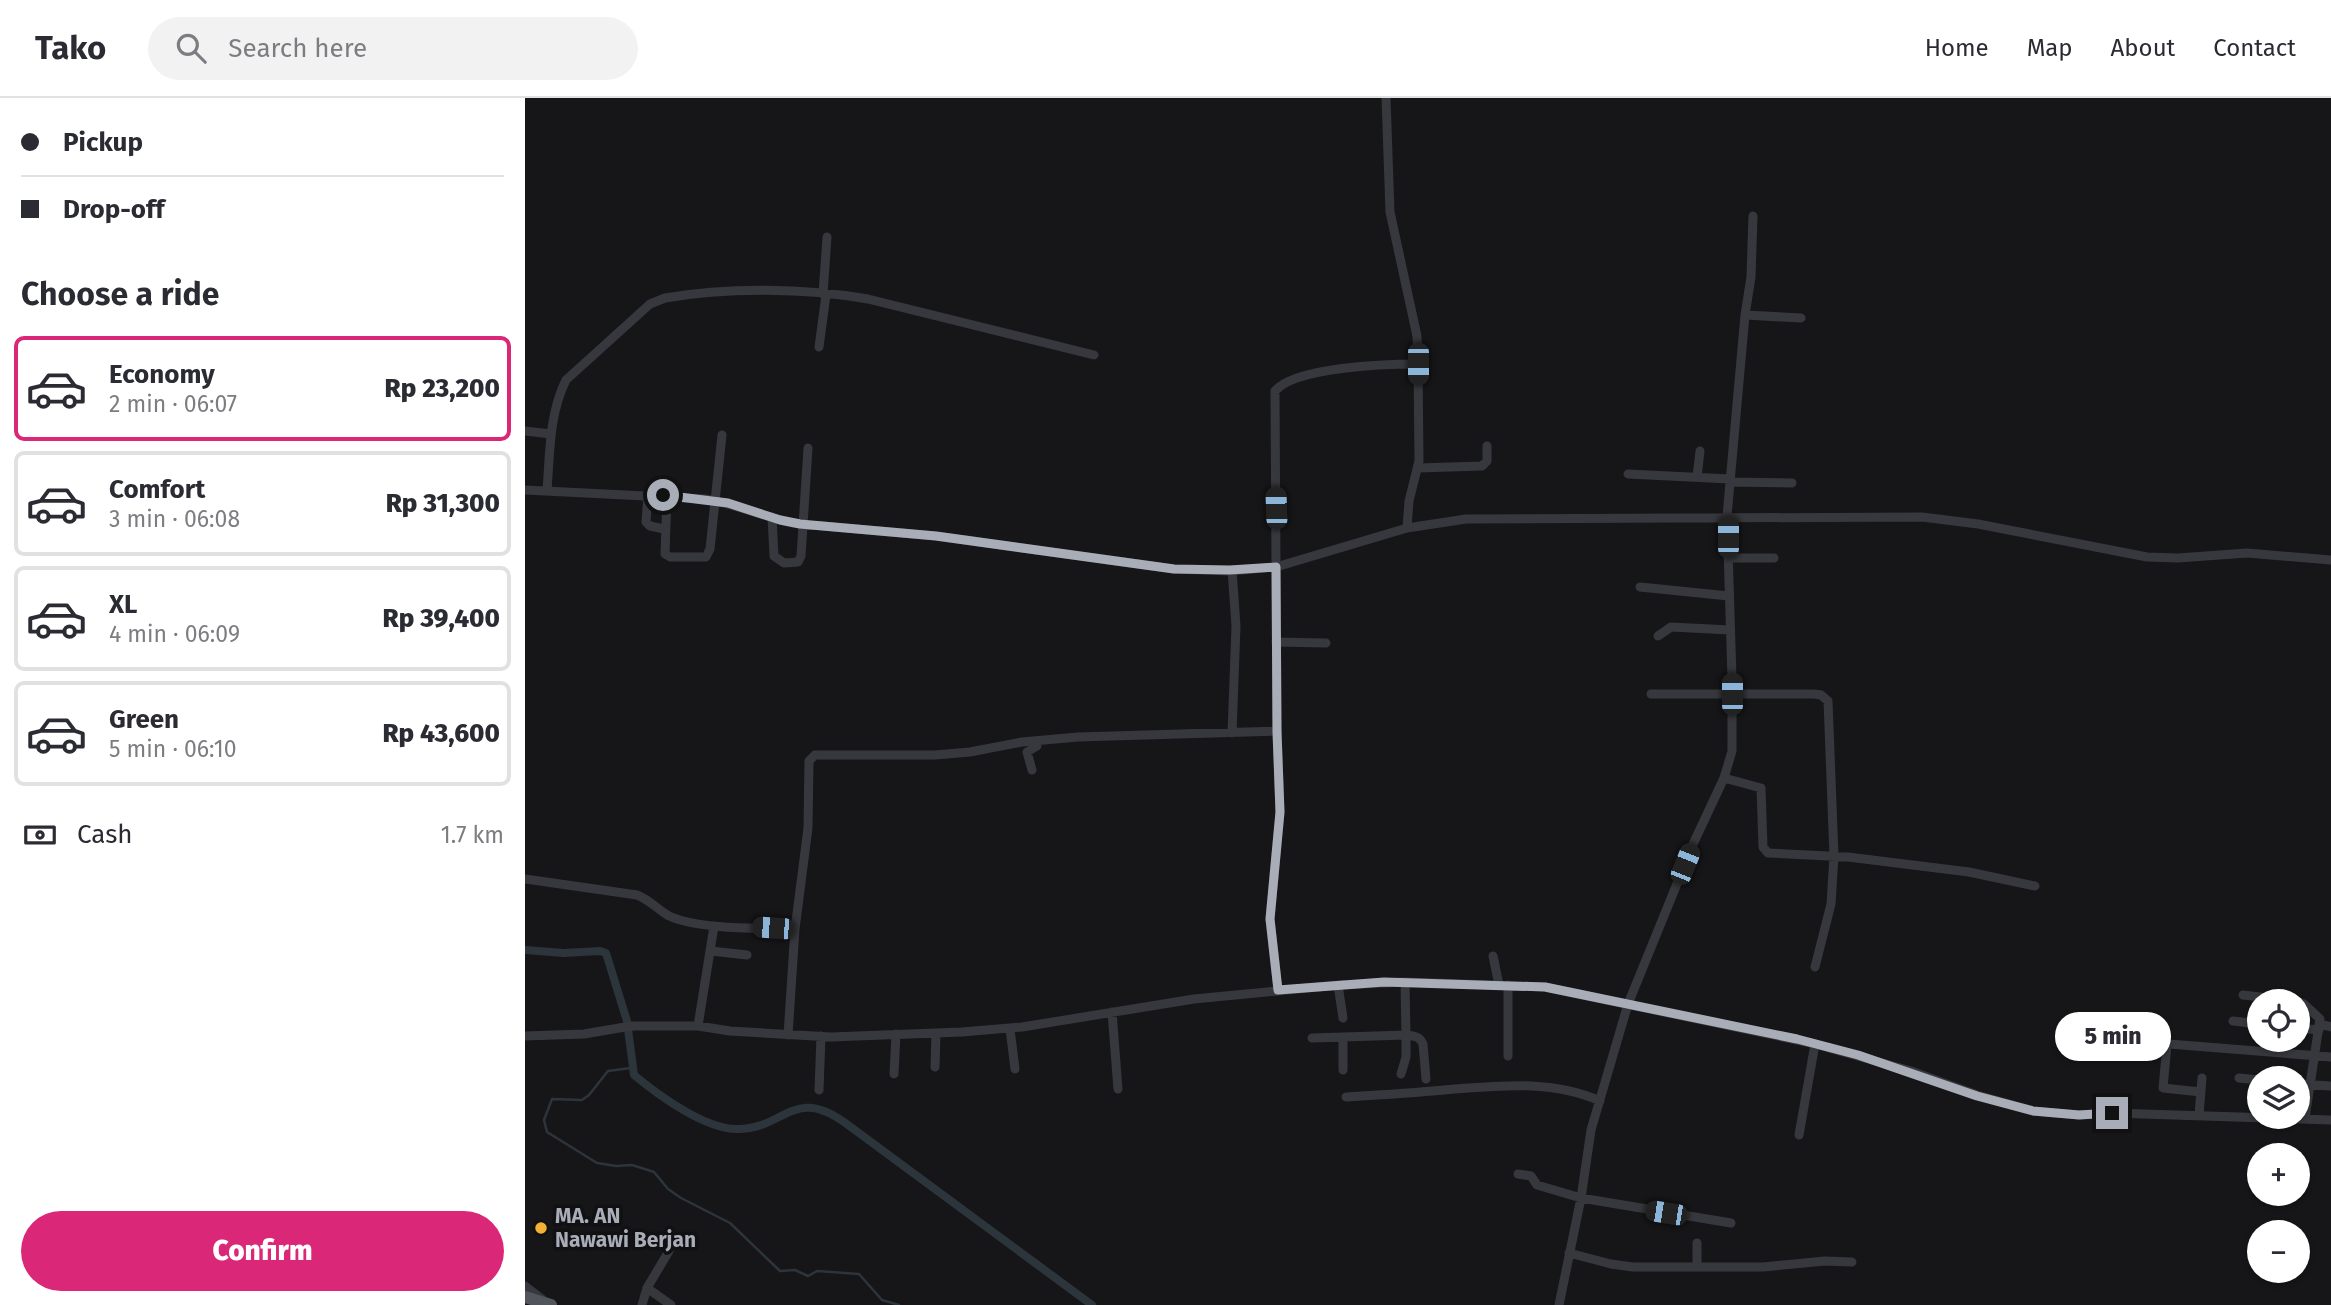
<!DOCTYPE html>
<html lang="en">
<head>
<meta charset="utf-8">
<style>
	:root { --surface:#fff; --page:#f2f2f3; --text:#2b2b33; --muted:#7c7c81; --line:#e1e1e2; --accent:#db2777 }
	body { margin:0; font-family:"Fira Sans",sans-serif; background:var(--page); color:var(--text); height:100vh; display:flex; flex-direction:column; font-size:26px; white-space:nowrap }
	* { box-sizing:border-box; margin:0 }
	p { font-size:23px; color:var(--muted) }
	.icon { flex:none; width:38px; height:38px; fill:none; stroke:currentColor; stroke-width:2; stroke-linecap:round; stroke-linejoin:round }
	.map { position:relative; flex:1; overflow:hidden }
	.drawer { display:flex; flex-direction:column; background:var(--surface); width:525px }
	.drawer>* { flex:none }
	.guide { display:grid; align-content:center; height:154px; padding:0 21px; background:var(--surface) }
	.fabs { position:absolute; left:1722px; top:891px; display:grid; gap:14px }
	.fabs a { display:grid; place-items:center; width:63px; height:63px; border-radius:50%; background:var(--surface); box-shadow:0 2px 5px #0004; font-size:35px }
	.end { position:absolute; width:32px; height:32px; margin:-16px; border:9px solid #a8adb8; background:#111; box-shadow:0 0 0 4px #111 }
	.from { border-radius:50% }
	.bubble { position:absolute; height:49px; border-radius:24px; background:var(--surface); box-shadow:0 2px 5px #0004; font-size:23px; font-weight:800; line-height:49px; text-align:center }
	.car { position:absolute; width:21px; height:42px; margin:-21px -10px; border-radius:9px; box-shadow:0 0 5px 2px #0007; background:linear-gradient(#222 24%,#8ab4d8 0 40%,#222 0 76%,#8ab4d8 0 86%,#222 0) }
	.guide b { display:flex; align-items:center; gap:24px; height:66px; font-size:26px }
	.guide b+b { border-top:2px solid var(--line) }
	.guide i { width:18px; height:18px; background:var(--text) }
	ul { padding:0; list-style:none }
	li { display:flex; align-items:center; gap:21px; height:105px; margin:0 14px 10px; padding:0 7px; border:4px solid var(--line); border-radius:10px }
	li div { flex:1 }
	li b { display:block; font-size:26px }
	li em { font-style:normal; font-weight:800 }
	li.active { border-color:var(--accent) }
	li>.icon { width:63px; height:63px; stroke-width:1.5 }
	h2 { padding:0 21px; font-size:32px; line-height:84px }
	.pay { display:flex; align-items:center; gap:18px; height:77px; padding:0 21px; font-size:26px }
	.pay p { margin-inline-start:auto }
	.cta { display:flex; gap:14px; margin-top:auto; padding:14px 21px }
	.cta a { flex:1; height:80px; border-radius:42px; background:var(--accent); color:#fff; font-size:28px; font-weight:800; line-height:80px; text-align:center }
	header { display:flex; align-items:center; gap:42px; box-sizing:border-box; height:98px; padding:0 35px; background:var(--surface); border-bottom:2px solid var(--line) }
	header strong { font-size:33px }
	nav { display:flex; gap:38px; margin-inline-start:auto; font-size:24px }
	.search { width:490px; height:63px; background:var(--page); display:flex; align-items:center; gap:18px; box-sizing:border-box; padding:0 24px; border-radius:38px; color:var(--muted); font-size:26px }
	main { display:flex; flex:1; min-height:0 }
	.map>svg:first-child { display:block }
</style>
</head>
<body>
<header>
<strong>Tako</strong>
<div class="search"><svg class="icon" aria-label="search" viewBox="0 0 24 24"><circle cx="10" cy="10" r="6"/><path d="M15 15l6 6"/></svg>Search here</div>
<nav><a>Home</a><a>Map</a><a>About</a><a>Contact</a></nav>
</header>
<main>
<section class="drawer">
<div class="guide">
<b><i class="from"></i>Pickup</b>
<b><i></i>Drop-off</b>
</div>
<h2>Choose a ride</h2>
<ul>
<li class="active"><svg class="icon" aria-label="car" viewBox="0 0 24 24"><path d="M5 17H2v-5l4-1 3-4h7l3 4 3 1v5h-3M9 17h6M6 11h13"/><circle cx="7" cy="17" r="2"/><circle cx="17" cy="17" r="2"/></svg><div><b>Economy</b><p>2 min · 06:07</p></div><em>Rp 23,200</em></li>
<li><svg class="icon" aria-label="car" viewBox="0 0 24 24"><path d="M5 17H2v-5l4-1 3-4h7l3 4 3 1v5h-3M9 17h6M6 11h13"/><circle cx="7" cy="17" r="2"/><circle cx="17" cy="17" r="2"/></svg><div><b>Comfort</b><p>3 min · 06:08</p></div><em>Rp 31,300</em></li>
<li><svg class="icon" aria-label="car" viewBox="0 0 24 24"><path d="M5 17H2v-5l4-1 3-4h7l3 4 3 1v5h-3M9 17h6M6 11h13"/><circle cx="7" cy="17" r="2"/><circle cx="17" cy="17" r="2"/></svg><div><b>XL</b><p>4 min · 06:09</p></div><em>Rp 39,400</em></li>
<li><svg class="icon" aria-label="car" viewBox="0 0 24 24"><path d="M5 17H2v-5l4-1 3-4h7l3 4 3 1v5h-3M9 17h6M6 11h13"/><circle cx="7" cy="17" r="2"/><circle cx="17" cy="17" r="2"/></svg><div><b>Green</b><p>5 min · 06:10</p></div><em>Rp 43,600</em></li>
</ul>
<div class="pay"><svg class="icon" aria-label="cash" viewBox="0 0 24 24"><path d="M3 7h18v10H3z"/><circle cx="12" cy="12" r="2"/></svg>Cash<p>1.7 km</p></div>
<div class="cta"><a>Confirm</a></div>
</section>
<div class="map">
<svg width="1806" height="1207" viewBox="0 0 1806 1207">
	<rect width="100%" height="100%" fill="#161618"/>
	<g fill="none" stroke-linecap="round" stroke-linejoin="round">
		<path stroke="#2c353c" stroke-width="2.5" d="M106,970l-23,3 -19,24 -7,5 -30,-1 -8,21 3,12 50,31 19,3 16,-1 22,7 14,17 13,9 49,25 50,48 15,-1 13,6 9,-5 42,3 23,26 17,5"/>
		<path stroke="#2c353c" stroke-width="8" d="M0,852l39,3 36,-2 6,2 21,68 7,54c24,20 72,55 104,54 46,0 56,-43 106,-7l248,183"/>
		<path stroke="#37383d" stroke-width="9" d="M298,196l4,-57
			M1220,217l6,-38 2,-61
			M294,249l7,-52
			M0,333l26,3
			M893,370l64,-2 5,-5v-15
			M1103,376l102,5
			M1172,379l3,-26
			M1205,384l62,1
			M0,392l180,9c33,5 62,20 95,25l136,12 238,33 57,2 45,-4 -1,-176c20,-24 111,-27 143,-27
			M22,392c3,-37 2,-76 19,-110l84,-76 15,-6c63,-11 140,-10 203,1l226,56
			M123,396l-2,28 4,4 14,3
			M142,398l-2,58 5,3h36l4,-8 12,-114
			M247,419l2,39 10,7 14,-1 3,-6 7,-108
			M882,430l59,-9 456,-2 56,7 169,33 31,1 69,-5 84,7
			M1203,460h46
			M1115,489l89,9
			M1133,538l13,-9 59,3
			M751,544l50,1
			M1126,596h163l7,1 7,6 6,155 -3,48 -16,63
			M707,635l4,-107 -4,-56
			M507,672l-5,-18 10,-6v-5
			M1199,680l37,10 2,59 5,6 80,4 121,15 66,14
			M0,781l112,16c13,5 21,15 32,21 32,14 91,12 126,13
			M186,853l36,4
			M968,858l6,29
			M813,887l5,33
			M983,887v71
			M753,892l-8,-71 10,-107 -3,-81 -1,-164 131,-39 2,-27 10,-40 -1,-97 -1,-28 -27,-124 -4,-114
			M1718,897l52,6
			M1773,904l6,2 16,15 -15,99
			M587,914l6,77
			M1708,923l26,3
			M1795,926l11,3
			M173,928l16,-100
			M1773,930l21,2
			M485,931l5,40
			M263,937l7,-106 13,-101 1,-67 6,-6h120l35,-3 52,-10 56,-5 199,-6
			M0,938l59,-2 47,-8h67l32,5 101,6 131,-5 60,-5 172,-28 144,-14 67,-3 140,5 266,56 100,28 66,24 56,16 46,4 33,-2 219,7
			M787,940l94,-3 -1,-53
			M410,969l1,-34
			M818,972v-32
			M369,976l2,-40
			M876,976l5,-17v-22c7,1 14,1 17,9l3,35
			M1714,980l20,2
			M1773,986l33,2
			M294,992l2,-54
			M1676,994l-38,-4 4,-43 2,-1 162,13
			M821,999c33,-2 66,-4 98,-7 53,-4 107,-11 156,11
			M1674,1017l3,-37
			M1274,1037l16,-91
			M993,1076l13,2 6,9 44,13 150,25
			M1044,1155l42,11 22,3h130l62,-6 27,1
			M1172,1168v-23
			M0,1188l17,13
			M122,1190l24,17
			M117,1207l5,-17 22,-37
			M1034,1207l22,-107 10,-68 37,-126 66,-162 30,-64 8,-27v-72l-5,-163 18,-201 56,3"/>
		<path stroke="#53555c" stroke-width="12" d="M0,1199l26,8"/>
	</g>
	<g fill="none" stroke-linecap="round" stroke-linejoin="round">
		<path stroke="#a8adb8" stroke-width="9" d="M138,397l65,8 52,17 20,4 136,12 238,33 56,1 46,-3 1,165 3,80 -10,107 8,71 106,-8 161,5 252,52 61,16 119,41 56,15 46,4 33,-2"/>
	</g>
	<circle fill="#f2b134" stroke="#111113" stroke-width="2.5" cx="16" cy="1130" r="7"/>
	<g text-anchor="middle" dominant-baseline="central" stroke-width="7" stroke-linejoin="round" paint-order="stroke">
		<g font-size="21" font-weight="bold" fill="#a8adb8" stroke="#111113" text-anchor="start">
			<text x="30" y="1118">MA. AN<tspan x="30" dy="24">Nawawi Berjan</tspan></text>
		</g>
	</g>
</svg>
<div class="fabs">
<a><svg class="icon" aria-label="locate" viewBox="0 0 24 24"><circle cx="12" cy="12" r="6"/><path d="M12 2v4M12 18v4M2 12h4M18 12h4"/></svg></a>
<a><svg class="icon" aria-label="layers" viewBox="0 0 24 24"><path d="M12 4l9 5-9 5-9-5zM3 14l9 5 9-5"/></svg></a>
<a>+</a>
<a>−</a>
</div>
<i class="end from" style="left:138px;top:397px"></i>
<i class="end" style="left:1587px;top:1015px"></i>
<div class="bubble" style="left:1530px;top:914px;width:116px">5 min</div>
<i class="car" style="left:893px;top:266px;rotate:180deg"></i>
<i class="car" style="left:751px;top:410px;rotate:358deg"></i>
<i class="car" style="left:1203px;top:439px;rotate:0deg"></i>
<i class="car" style="left:1207px;top:596px;rotate:0deg"></i>
<i class="car" style="left:1160px;top:766px;rotate:22deg"></i>
<i class="car" style="left:248px;top:830px;rotate:274deg"></i>
<i class="car" style="left:1141px;top:1115px;rotate:279deg"></i>
</div>
</main>
</body>
</html>
